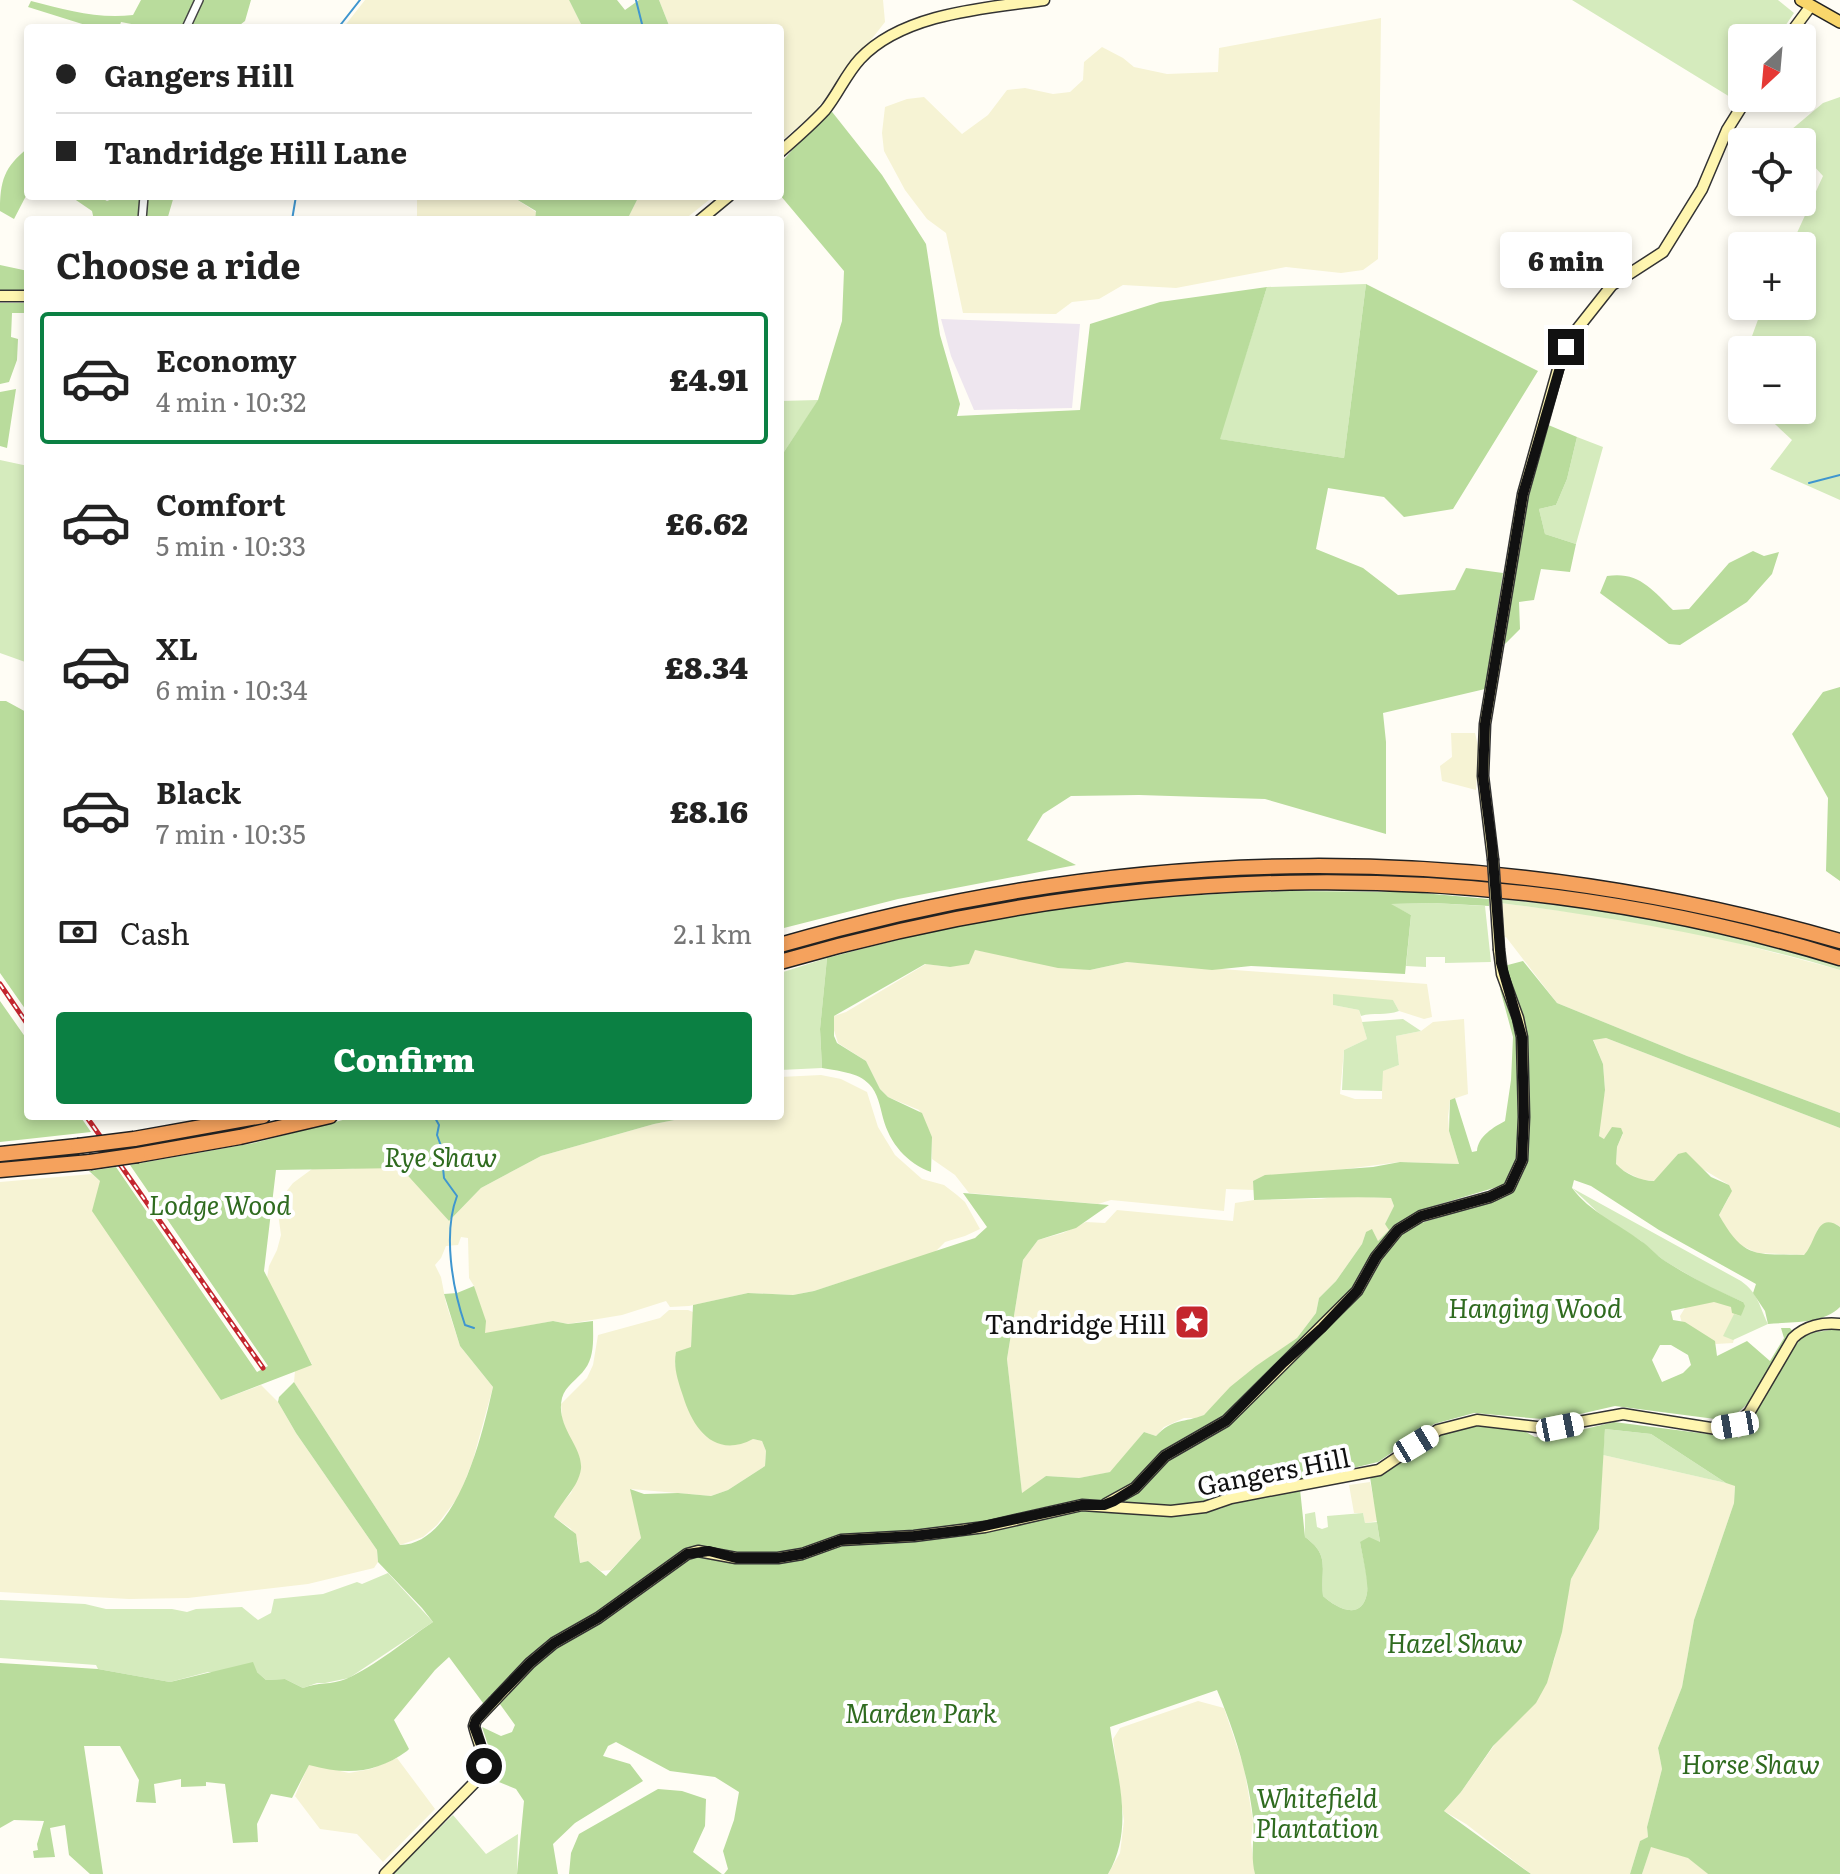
<!DOCTYPE html>
<html lang="en">
<head>
<meta charset="utf-8">
<style>
	:root { --surface:#fff; --page:#f2f2f2; --text:#222; --muted:#767676; --line:#e0e0e0; --accent:#0b8043 }
	body { margin:0; font-family:Literata,serif; background:var(--page); color:var(--text); height:100vh; display:flex; flex-direction:column; font-size:30px; white-space:nowrap }
	* { box-sizing:border-box; margin:0 }
	p { font-size:26px; color:var(--muted) }
	.icon { flex:none; width:44px; height:44px; fill:none; stroke:currentColor; stroke-width:2; stroke-linecap:round; stroke-linejoin:round }
	.map { position:relative; flex:1; overflow:hidden }
	.side { position:absolute; left:24px; top:216px; width:760px; height:904px; display:flex; flex-direction:column; background:var(--surface); border-radius:8px; box-shadow:0 4px 12px #0003 }
	.side>* { flex:none }
	.guide { position:absolute; left:24px; top:24px; width:760px; height:176px; border-radius:8px; box-shadow:0 4px 12px #0003; display:grid; align-content:center; height:176px; padding:0 32px; background:var(--surface) }
	.needle { width:52px; rotate:206deg }
	.controls { position:absolute; left:1728px; top:24px; display:grid; gap:16px }
	.controls a { display:grid; place-items:center; width:88px; height:88px; border-radius:8px; background:var(--surface); box-shadow:0 4px 12px #0003; font-size:40px }
	.end { position:absolute; width:36px; height:36px; margin:-18px; border:10px solid #111; background:#fff; box-shadow:0 0 0 4px #fff }
	.from { border-radius:50% }
	.bubble { position:absolute; height:56px; border-radius:8px; background:var(--surface); box-shadow:0 4px 12px #0003; font-size:26px; font-weight:800; line-height:56px; text-align:center }
	.car { position:absolute; width:24px; height:48px; margin:-24px -12px; border-radius:10px; box-shadow:0 0 6px 2px #0007; background:linear-gradient(#fff 24%,#345 0 40%,#fff 0 76%,#345 0 86%,#fff 0) }
	.guide b { display:flex; align-items:center; gap:28px; height:76px; font-size:30px }
	.guide b+b { border-top:2px solid var(--line) }
	.guide i { width:20px; height:20px; background:var(--text) }
	ul { padding:0; list-style:none }
	li { display:flex; align-items:center; gap:24px; height:132px; margin:0 16px 12px; padding:0 16px; border:4px solid transparent; border-radius:8px }
	li div { flex:1 }
	li b { display:block; font-size:30px }
	li em { font-style:normal; font-weight:800 }
	li.active { border-color:var(--accent) }
	li>.icon { width:72px; height:72px; stroke-width:1.5 }
	h2 { padding:0 32px; font-size:36px; line-height:96px }
	.pay { display:flex; align-items:center; gap:20px; height:88px; padding:0 32px; font-size:30px }
	.pay p { margin-inline-start:auto }
	.action { display:flex; gap:16px; margin-top:auto; padding:16px 32px }
	.action a { flex:1; height:92px; border-radius:8px; background:var(--accent); color:#fff; font-size:32px; font-weight:800; line-height:92px; text-align:center }
	.map>svg:first-child { display:block }
</style>
</head>
<body>
<div class="map">
<svg width="1840" height="1874" viewBox="0 0 1840 1874">
	<rect width="100%" height="100%" fill="#fffdf5"/>
	<path fill="#eee6ef" d="M941,319l139,5 -8,84 -98,2 -23,-54z"/>
	<path fill="#f6f3d4" d="M365,0h204l14,28h-240z
		M659,0h224l2,22 -72,92 -33,28v-114h-110z
		M1381,18l-3,241 -15,11 -22,3 -55,-6 -110,21 -53,-3 -24,14 -27,3 -16,12 -93,-1 -17,-80 -19,-14 -22,-29 -21,-39 -2,-18 3,-26 22,-8 17,-2 38,37 26,-19 19,-25 18,-2 28,6 17,-2 13,-12 1,-18 18,-15 21,11 11,9 33,7 51,-2 1,-24z
		M417,196h94l25,16 -1,8h-118z
		M639,196h75l-30,24h-57z
		M1451,733h24l4,17 -3,40 -34,-9 -2,-15 12,-9z
		M1501,903l122,16 96,19 121,32v143l-153,-57 -130,-53 -51,-66 -4,1z
		M975,950l115,20 37,-8 300,22 5,33 -8,2 -25,-8 -6,-11 -60,5 26,5 8,29 -23,11 -4,44 15,5h27v-28l17,-6 -3,-29 25,-5 12,-9 31,-3 4,75 -18,6 -2,17 1,14 10,33 -59,-2 -147,19 1,9 -28,-1 -2,22 -113,-11 -13,4 -129,-11 -14,-18 -23,-16v-22l-13,-27 -31,-13 -8,-8 -14,-28 -28,-18 -5,-16 1,-11 12,-4 80,-48 24,3z
		M1606,1038l234,90v99l-4,-3 -18,5 -7,20 -7,6 -47,-2 -23,-11 -15,-27 10,-18v-12l-51,-31 -23,27 -13,-1 -20,-10 -6,-5 1,-18 6,-13 -20,5 -4,-3 -1,-6 7,-40 -2,-26 -10,-25z
		M821,1075l20,4 26,13 11,35 17,28 27,24 22,6 13,10 8,7 15,27 -15,7 -20,6 -10,10 -121,39 -21,4 -45,-2 -59,13 -19,1 -4,-6 -44,14 -54,9 -15,-3 -68,13 -11,-48 -5,-8 -1,-40 -7,-1 -3,8 -12,1 -5,12 -6,7 6,12 5,26 14,43 33,41 -20,73 -14,36 -22,29 -14,12 -23,8 -106,-163 1,-11 17,-7 -46,-80 3,-18 8,-16 4,-15 -3,-22 7,-20 8,-10 19,-14h41l37,-19 59,71 32,-33 60,-32 113,-32 41,-8h85v-39z
		M92,1174l8,7 121,219 40,-15 17,17 18,31 81,117 1,12 -4,6 -66,16 -120,14 -59,1 -129,-7v-410z
		M1340,1196l51,2 3,8 -9,18 5,5 -12,12 -12,-9 -4,12 -26,37 -17,17 -3,15 -19,25 -52,37 -41,40 -6,3h-14l-20,9 -8,9 -12,-4 -33,40 -32,6 -33,-2 -24,18 -15,-135 16,-99 15,-20 25,-7 23,-11 19,1 12,-13 116,11 2,-18 19,-3 67,-1z
		M1715,1299l26,12 -8,32 -17,1 -33,-17 -3,-11 8,-13z
		M669,1310h19l5,2 -2,36 -15,4 -1,13 78,74 9,2 4,10 -1,15 -37,24 -17,6 -80,-7 10,49 -30,32 -10,1 -13,-10 -8,2 -2,-20 -7,-14 -17,-12 6,-12 11,-12 10,-24 -19,-50 -1,-15 26,-26 6,-13 5,-30 62,-17z
		M1603,1455l132,30 -1,18 -40,117 -12,67 -24,61 4,21 -15,58 1,10 -8,4 -10,33h-99l-65,-50 -22,-13 17,-19 93,-131 17,-82 28,-50z
		M1370,1482l8,39 -13,2 -2,-10h-9l-5,-28z
		M1198,1701l26,7 20,59 9,54 -2,21 4,32h-147l12,-21 4,-32 -11,-82 7,-11z
		M397,1758l38,51 -52,53 -26,-28 -37,-5 -25,-33 14,-32 40,9 22,-4z
		M1651,1846l37,11 20,17h-66z"/>
	<path fill="#d5ebbd" d="M1572,0h206l16,13 -17,25h-35v52l-7,10z
		M1840,97v403l-70,-31 22,-29 -32,-30h42v-60h-54v-3l15,-41h39v-60h-11l32,-70 -21,-23v-11h-10l-7,-7 38,-32z
		M1366,284l-22,174 -125,-19 48,-152z
		M818,400v1l-38,57v-57z
		M1577,437l26,10 -27,97 -31,-10 -6,-25 17,-4 11,-26z
		M0,460l28,6v197l-28,-10z
		M1500,899c35,4 70,7 105,12 79,12 158,33 235,55v4c-112,-33 -223,-52 -339,-67z
		M1433,903l52,3 6,56 -46,1v-6h-19v10l-20,-1 5,-51 -22,-11z
		M827,958l-7,71 2,39 -42,2v-97z
		M1333,994l60,6 6,11c-13,5 -26,1 -38,5l-2,-6 -26,-5z
		M1403,1019l18,12 -25,5 3,29 -16,6 -1,20 -40,-1 2,-40 23,-11 -5,-17z
		M1572,1188l169,93c18,13 18,25 27,43l-35,16 -10,-4 11,-22 7,2 2,-14 -34,-15 -46,-27 -22,-19 -38,-24z
		M1605,1429l46,5 75,49 -123,-28z
		M1315,1512l2,15 5,2 6,-2 -1,-11 36,-3 2,10 12,-1 3,21 -20,-1c2,12 10,40 7,51 -5,29 -31,15 -44,3 -3,-28 8,-40 -18,-59v-23z
		M388,1573l45,49 -84,56 -24,5h-8l-14,5 -18,-9 -19,1 -9,-8h-49l-38,10 -72,-13 -2,-4 -96,-7v-58l85,4 21,5h66l15,3 9,-3 46,-2 16,13 13,-7 3,-14 49,-5 34,-12 5,2z
		M453,1815l33,39 32,-20 -1,40h-126z"/>
	<path fill="#b9dc9c" fill-rule="evenodd" d="M141,0h110l-6,21 -9,7h-84l-31,-6 -2,6h-24l-67,-21 3,-6c35,9 66,18 102,14z
		M569,0h48l8,10 14,-10h20l11,28h-87z
		M829,108l53,67 44,69 14,91 20,69 -3,12 123,-6 10,-86 70,-22 107,-15 -47,152 124,19 22,-174 172,87 -85,138 -49,8 -20,-20 -56,-9 -12,61 47,19 35,27 57,-5 11,-22 37,5 -18,116 -102,24 3,29v92l-121,-35 -126,-4 -68,1 -28,18 -16,26 49,25 -178,34 -118,30v-471l38,-58 24,-79 2,-50 -64,-76v-31z
		M28,148v44l-14,27 -14,-8c0,-30 4,-44 28,-63z
		M70,196h28l9,5 13,-5h54l-7,24h-73l-2,-9z
		M511,196h128l-12,24h-92l1,-9z
		M0,265l28,6v20l-28,1z
		M0,303h25l1,10h-14l-1,24 7,2 -1,21 -8,22 -9,2z
		M16,389l-9,59 -7,-2v-54z
		M1546,424l31,13 -10,42 -11,26 -17,4 6,25 31,10 -6,28 -29,-3 -7,31 -15,2 1,27 -15,15 -4,-12 21,-121z
		M1753,551l11,5 15,-4 -7,22 -25,28 -67,43 -11,-1 -69,-51 7,-17c31,-5 45,13 66,34l16,-1 40,-46z
		M1840,687v194l-14,-10 2,-73 -36,-64 31,-42z
		M0,701h6l22,12v300l-28,-40z
		M1291,891l120,1 78,7v7l-56,-3 -42,1 20,11 -6,59 -154,-8 -39,4 -85,-8 -37,8 -32,-2 -83,-18 -6,14 -19,3 -25,-3 -91,52v20l3,7 29,18 14,28 8,8 34,16 10,24 -1,35c-24,-9 -41,-28 -48,-54 -3,-11 -5,-25 -14,-34 -11,-12 -32,-13 -47,-16l-2,-39 7,-71c40,-10 79,-21 119,-30 113,-24 230,-34 345,-37z
		M1523,961l34,42 130,53 153,57v15l-234,-90 -13,2 10,24 2,26 -6,46 5,3 8,-12 9,1 2,5 -6,14 -1,17c9,10 25,17 38,17l24,-27 8,-2 25,25 18,8 3,6 -13,24c26,46 37,38 85,40 12,-11 12,-45 36,-28v80c-16,17 -51,15 -72,17l-3,-13 -12,-18 3,-9 -97,-54 -68,-44 -17,-6 -2,8c18,24 45,35 69,53 9,6 15,14 24,20 25,16 51,29 78,41l2,4 -4,10 -9,-3 -1,-6 -17,-5 -43,9 2,9 12,2 30,19 2,15 30,-15 23,20 14,-23 -3,-10h9l4,5c-24,28 -34,74 -71,87l-108,-14 -61,14 -80,-7 -40,11 -56,38 -175,42 -34,3 -52,-2 4,-7 46,-41 29,-13 32,-22 56,-58 122,-136 80,-26 29,-16 12,-93 -23,-127zM1660,1345h11l17,10 3,10 -8,8 -21,9 -10,-22z
		M1500,989h4l11,31 4,21 2,78 -2,36 -12,29 -70,21 -32,14 -51,71 -47,49 -25,19 -56,61 -62,35 -29,32 -34,16 -328,54 -40,-2 -35,-7 -90,60 -61,36 -53,55 -4,-3 -4,12 -37,-50 -14,13 -41,50 15,29 -2,2c-32,23 -61,24 -98,14l-17,33 -21,-4 -14,30 1,18 -25,1 -8,-59 -19,-2v4l-25,1v-8l-27,5 2,19 -20,-1 3,-22 -19,-34h-36l19,128h-13l-21,-19 -4,-30 -15,3 5,29 -21,1 -1,-7 5,-1 -1,-6 7,-23 -30,-1 -14,8v-165l98,6 72,13 83,-20 4,10 9,8 19,-1 18,9c14,-6 29,-3 43,-9 29,-13 60,-39 87,-57l-11,-14 -44,-46 -1,-12 -81,-117 -18,-31 1,-5 15,-15 106,163c58,-1 83,-114 93,-158l-33,-41 -16,-52 13,-1 17,-7 12,35 -1,12 68,-12 15,3 25,-3c0,16 2,35 -8,48 -7,10 -20,17 -23,29 -7,29 21,48 19,71 -3,19 -19,31 -27,48l22,17 4,29 8,-2 18,15 35,-38 -11,-49 14,5 34,-1 33,3 17,-6 37,-24 1,-15 -4,-10 -9,-2c-38,20 -60,-10 -70,-43 -5,-15 -10,-29 -7,-44l15,-5 2,-42 55,-12 45,2 21,-4 161,-53 12,-11 -24,-34 146,12 -33,23 -38,12 -15,20 -16,99 15,134 24,-17 33,2 31,-6 34,-40 12,4c17,-18 28,-13 48,-21l26,-28 26,-21 41,-28 19,-25 3,-15 17,-17 26,-37 4,-12 6,-3 6,12 11,-11 -4,-6 9,-18 -3,-8c-46,-2 -91,1 -137,2l-1,-19 12,-6 108,-8 27,-5 59,2 -10,-33 1,-31 5,-2 17,54 5,-1c1,-15 17,-24 28,-30l6,-41 2,-43z
		M0,1001l28,40v75h52l11,16 -91,10z
		M358,1116h337l-41,8 -113,32 -60,32 -32,33 -48,-53 -125,2 -12,101 48,94 -91,35 -129,-189 8,-30 -11,-10 27,-4 141,205 11,-6 -138,-201 124,-22z
		M1837,1329l3,1v544h-132l-20,-16 -37,-11 -9,27h-12l10,-33 8,-4 -1,-10 15,-58 -4,-21 24,-61 12,-67 40,-117 1,-17 -9,-3 -75,-49 -46,-5 -6,100 -28,50 -9,53 -15,51 -11,20 -43,43 -32,46 -17,19 87,63h-276c-5,-19 0,-37 -2,-56 -5,-44 -19,-88 -36,-128l-107,37c7,50 25,101 -2,147h-384l4,-5 -5,-18 11,-31 5,-28 -24,-15 -45,-6 -54,-29 -8,4 -5,10 27,8 13,17 -68,42 -22,21 5,30h-41l7,-73 -8,-12 -27,-11 4,-18 -11,-33 19,9 11,-4 3,-7 -18,-25 59,-56 87,-51 49,-37 13,-3 34,10h31l73,-20 239,-35 110,3 28,-2 8,-4 72,-16 5,48c26,19 15,31 18,59 13,12 39,26 44,-3 2,-11 -5,-39 -7,-51l9,-5 11,5 -10,-65 23,-9 50,-34 36,-9 43,5 13,7 21,-1 58,-14 109,14 13,-4 2,6 4,-2v-6l6,-4 30,-56 26,-36z
		M658,1789l24,2 24,8 -1,27 -12,26 29,22h-153l2,-21 8,-19z"/>
	<g fill="none" stroke-linecap="round" stroke-linejoin="round">
		<path stroke="#3f96cf" stroke-width="2" d="M636,0l7,28
			M338,28l22,-28
			M292,220l4,-24
			M1809,483l31,-8
			M434,1116l5,9 -2,10 4,11 3,32 13,18c-14,37 -5,91 8,129l9,3"/>
		<defs>
			<path id="street" d="M186,28l13,-28
				M142,220l2,-24"/>
			<path id="secondary" d="M1787,38l23,-31
				M780,152c15,-13 31,-27 45,-42 13,-16 21,-36 35,-51 43,-46 126,-51 184,-59
				M700,220l29,-24
				M0,296h28
				M1493,859l-10,-83 2,-52 38,-230 35,-125 8,-22 12,-19 34,-43 51,-33 39,-63 25,-59 20,-32
				M1106,1504l29,-16 30,-32 61,-35 131,-130 19,-34 22,-27 23,-14 69,-19 19,-9 13,-28 2,-43 -2,-80 -4,-19 -16,-44 -3,-24
				M385,1874l94,-96c9,-22 0,-31 -5,-52l2,-6 54,-57 24,-20 44,-25 89,-64 11,-3 38,7h42l24,-4 39,-14 73,-4 71,-9 97,-22 89,6 34,-4 26,-9 148,-28 59,-40 39,-10 68,8 78,-14 94,15 18,-4 14,-12 44,-75c12,-12 30,-16 47,-14"/>
			<path id="primary" d="M1801,0l39,22"/>
			<path id="highway" d="M780,945c354,-103 705,-106 1060,-4
				M780,962c348,-101 712,-110 1060,-4
				M134,1139l129,-23
				M0,1154l78,-8
				M138,1155l102,-18 90,-21
				M0,1170l90,-8"/>
		</defs>
		<use href="#street" stroke="#444" stroke-width="10"/>
		<use href="#secondary" stroke="#333" stroke-width="13"/>
		<use href="#primary" stroke="#222" stroke-width="14"/>
		<use href="#highway" stroke="#222" stroke-width="17"/>
		<use href="#street" stroke="#fff" stroke-width="7"/>
		<use href="#secondary" stroke="#fff6b0" stroke-width="10"/>
		<use href="#primary" stroke="#f9d66b" stroke-width="11"/>
		<use href="#highway" stroke="#f5a25d" stroke-width="14"/>
		<defs>
			<path id="rail" d="M0,984l28,41
				M86,1116l177,252"/>
		</defs>
		<use href="#rail" stroke="#c4262e" stroke-width="5"/>
		<use href="#rail" stroke="#fff" stroke-width="2" stroke-dasharray="6" stroke-linecap="butt"/>
		<defs>
			<path id="secondary-bridge" d="M1493,859l6,91"/>
			<path id="highway-bridge" d="M78,1146l56,-7
				M90,1162l48,-7"/>
		</defs>
		<use href="#secondary-bridge" stroke="#333" stroke-width="13" stroke-linecap="butt"/>
		<use href="#highway-bridge" stroke="#222" stroke-width="17" stroke-linecap="butt"/>
		<use href="#secondary-bridge" stroke="#fff6b0" stroke-width="10"/>
		<use href="#highway-bridge" stroke="#f5a25d" stroke-width="14"/>
	</g>
	<g fill="none" stroke-linecap="round" stroke-linejoin="round">
		<path stroke="#111" stroke-width="10" d="M484,1766l-3,-21 -7,-19 2,-6 23,-25 31,-32 24,-20 44,-25 89,-64 22,-3 27,7h42l24,-4 39,-14 73,-4 51,-6 117,-25h22l10,-4 21,-13 30,-32 61,-35 57,-58 39,-35 35,-37 19,-34 22,-27 23,-14 69,-19 19,-9 13,-28 2,-43 -2,-80 -21,-74 -9,-117 -9,-70 2,-52 38,-230 43,-147"/>
	</g>
	<defs>
		<symbol id="sight-square" viewBox="-11 -11 22 22"><rect x="-9" y="-9" width="18" height="18" rx="4" fill="#c4262e" stroke="#fff"/><path d="M0-6L1.8-2.2L6-1.7L2.9 1.2L3.7 5.4L0 3.3L-3.7 5.4L-2.9 1.2L-6-1.7L-1.8-2.2Z" fill="#fff"/></symbol>
	</defs>
	<g fill-rule="evenodd">
		<use href="#sight-square" x="1172" y="1302" width="40" height="40"/>
	</g>
	<g text-anchor="middle" dominant-baseline="central" stroke-width="8" stroke-linejoin="round" paint-order="stroke">
		<g font-size="26" font-style="italic" fill="#2f6b1f" stroke="#fff">
			<text x="441" y="1155">Rye Shaw</text>
			<text x="220" y="1203">Lodge Wood</text>
			<text x="1535" y="1306">Hanging Wood</text>
			<text x="1455" y="1641">Hazel Shaw</text>
			<text x="921" y="1711">Marden Park</text>
			<text x="1751" y="1762">Horse Shaw</text>
			<text x="1317" y="1796">Whitefield<tspan x="1317" dy="30">Plantation</tspan></text>
		</g>
		<g font-size="26" fill="#111" stroke="#fff" text-anchor="end">
			<text x="1166" y="1322">Tandridge Hill</text>
		</g>
		<g font-size="26" fill="#111" stroke="#fff">
			<text transform="translate(1273 1470) rotate(-11)">Gangers Hill</text>
		</g>
	</g>
</svg>
<div class="controls">
<a><svg class="needle" viewBox="-14 -14 28 28"><path d="M0-13l5 13h-10z" fill="#e53935"/><path d="M0 13l5-13h-10z" fill="#767676"/></svg></a>
<a><svg class="icon" aria-label="locate" viewBox="0 0 24 24"><circle cx="12" cy="12" r="6"/><path d="M12 2v4M12 18v4M2 12h4M18 12h4"/></svg></a>
<a>+</a>
<a>−</a>
</div>
<i class="end from" style="left:484px;top:1766px"></i>
<i class="end" style="left:1566px;top:347px"></i>
<div class="bubble" style="left:1500px;top:232px;width:132px">6 min</div>
<i class="car" style="left:1735px;top:1425px;rotate:260deg"></i>
<i class="car" style="left:1560px;top:1427px;rotate:79deg"></i>
<i class="car" style="left:1416px;top:1444px;rotate:59deg"></i>
<div class="guide">
<b><i class="from"></i>Gangers Hill</b>
<b><i></i>Tandridge Hill Lane</b>
</div>
<section class="side">
<h2>Choose a ride</h2>
<ul>
<li class="active"><svg class="icon" aria-label="car" viewBox="0 0 24 24"><path d="M5 17H2v-5l4-1 3-4h7l3 4 3 1v5h-3M9 17h6M6 11h13"/><circle cx="7" cy="17" r="2"/><circle cx="17" cy="17" r="2"/></svg><div><b>Economy</b><p>4 min · 10:32</p></div><em>£4.91</em></li>
<li><svg class="icon" aria-label="car" viewBox="0 0 24 24"><path d="M5 17H2v-5l4-1 3-4h7l3 4 3 1v5h-3M9 17h6M6 11h13"/><circle cx="7" cy="17" r="2"/><circle cx="17" cy="17" r="2"/></svg><div><b>Comfort</b><p>5 min · 10:33</p></div><em>£6.62</em></li>
<li><svg class="icon" aria-label="car" viewBox="0 0 24 24"><path d="M5 17H2v-5l4-1 3-4h7l3 4 3 1v5h-3M9 17h6M6 11h13"/><circle cx="7" cy="17" r="2"/><circle cx="17" cy="17" r="2"/></svg><div><b>XL</b><p>6 min · 10:34</p></div><em>£8.34</em></li>
<li><svg class="icon" aria-label="car" viewBox="0 0 24 24"><path d="M5 17H2v-5l4-1 3-4h7l3 4 3 1v5h-3M9 17h6M6 11h13"/><circle cx="7" cy="17" r="2"/><circle cx="17" cy="17" r="2"/></svg><div><b>Black</b><p>7 min · 10:35</p></div><em>£8.16</em></li>
</ul>
<div class="pay"><svg class="icon" aria-label="cash" viewBox="0 0 24 24"><path d="M3 7h18v10H3z"/><circle cx="12" cy="12" r="2"/></svg>Cash<p>2.1 km</p></div>
<div class="action"><a>Confirm</a></div>
</section>
</div>
</body>
</html>
